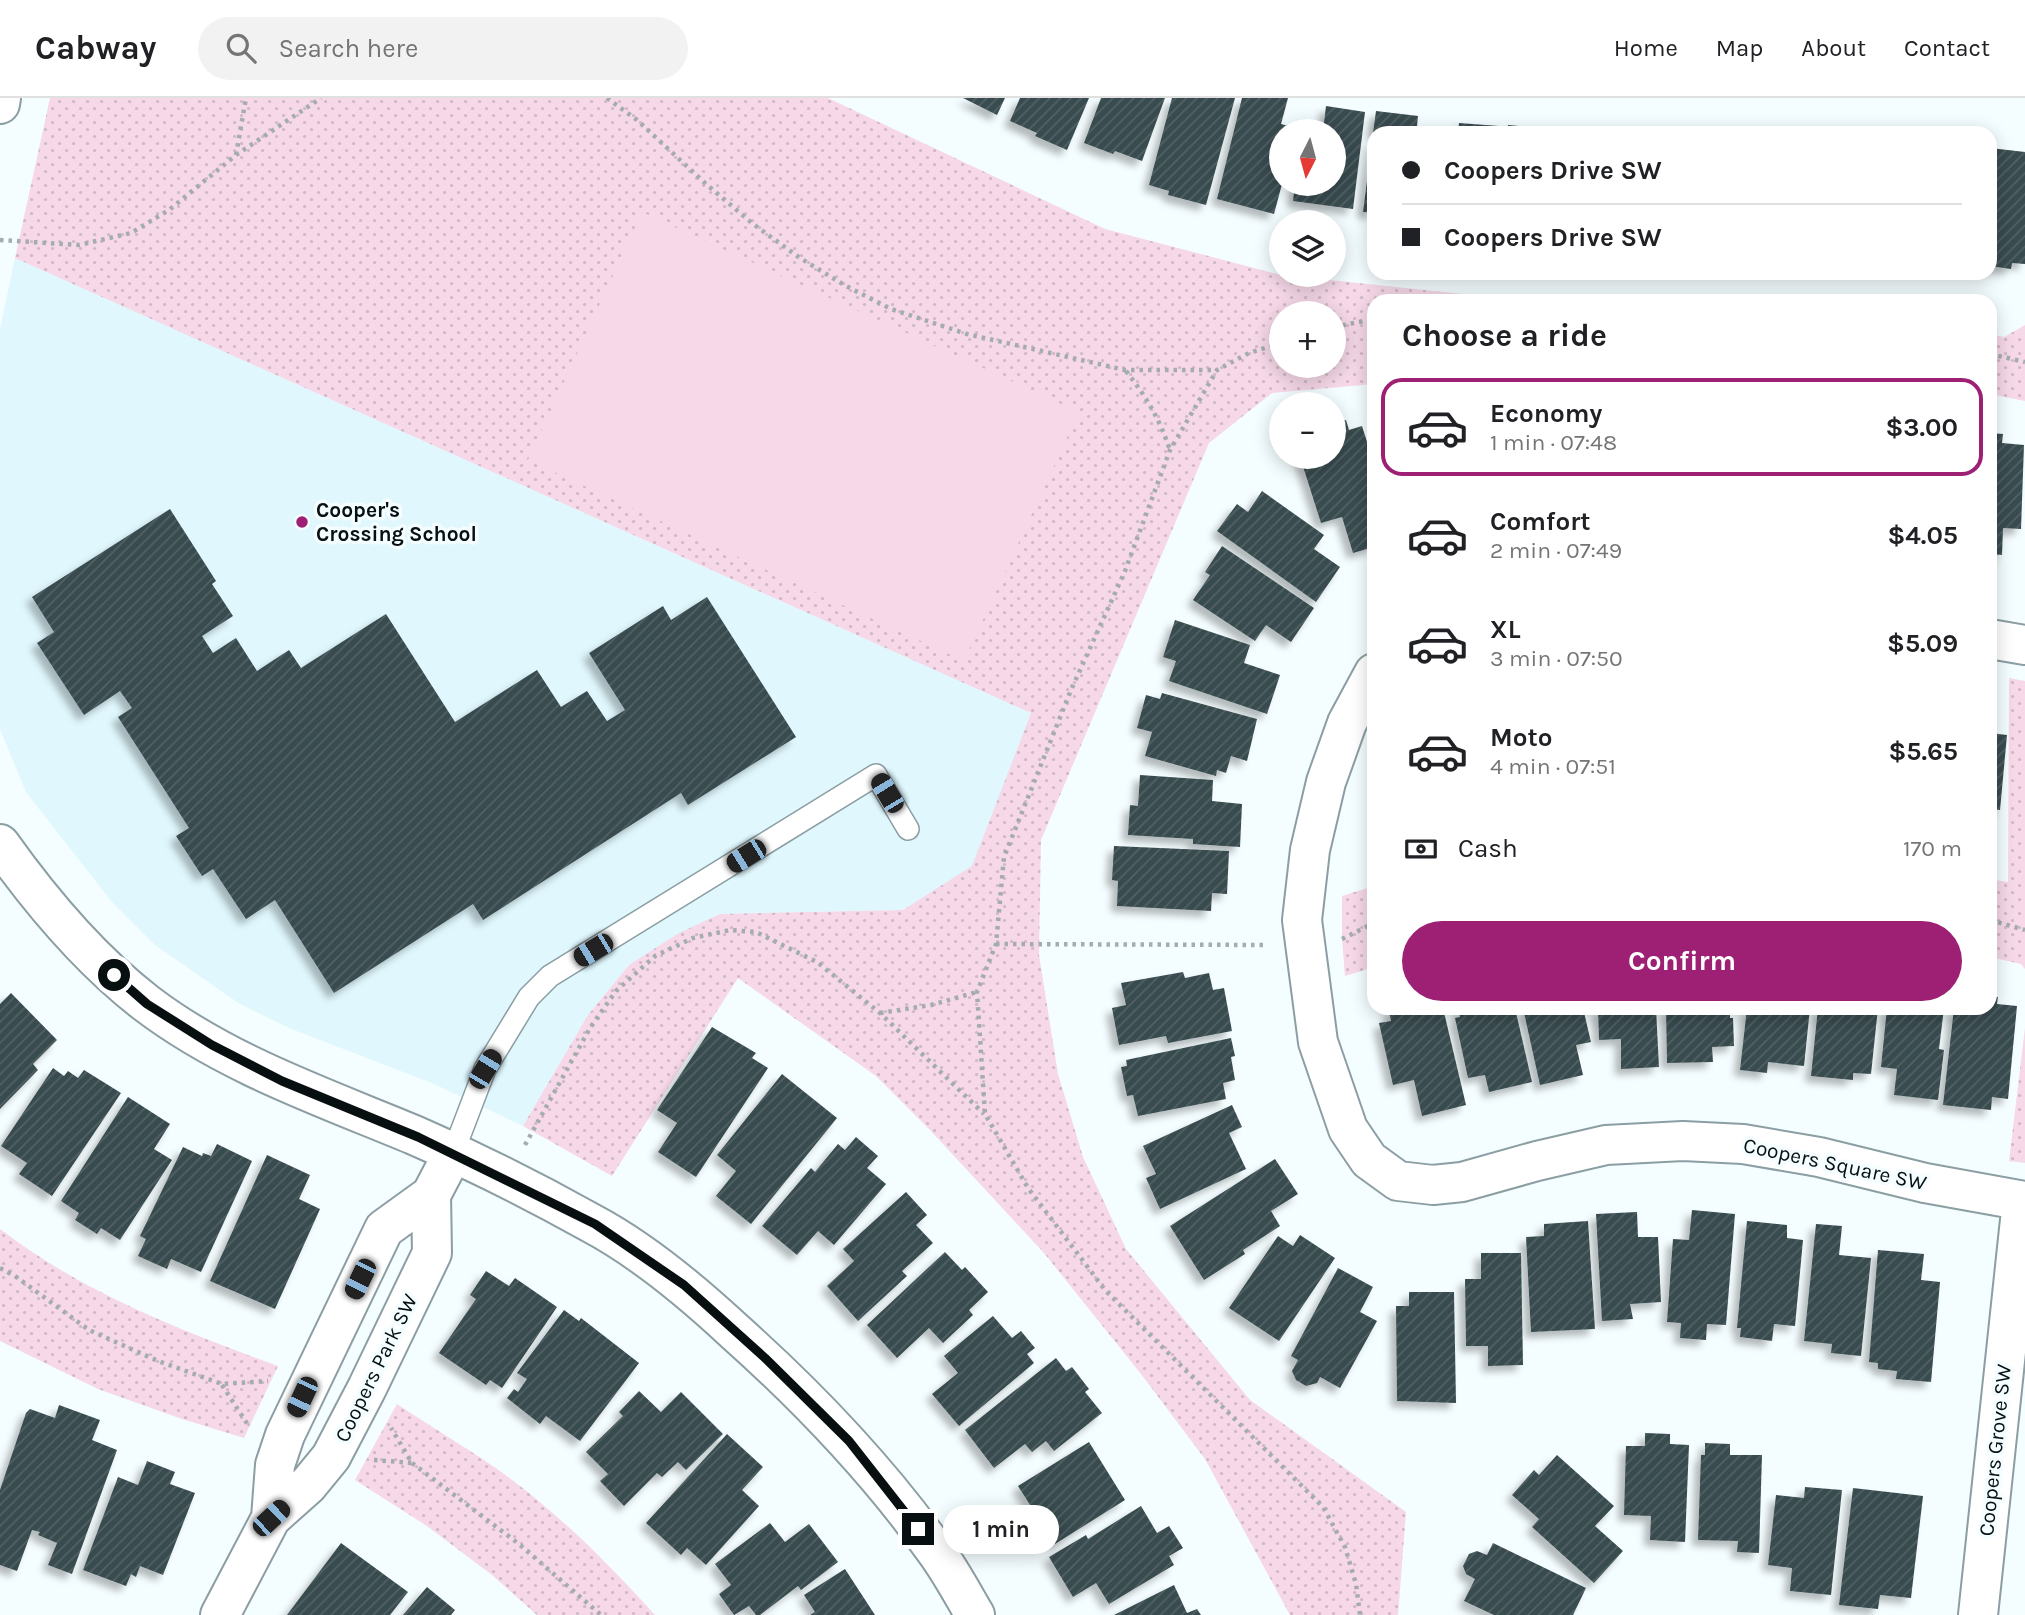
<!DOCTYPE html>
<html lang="en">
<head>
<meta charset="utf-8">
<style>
	:root { --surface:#fff; --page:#f2f2f2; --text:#202124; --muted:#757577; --line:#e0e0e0; --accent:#9e2074 }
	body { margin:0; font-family:Karla,sans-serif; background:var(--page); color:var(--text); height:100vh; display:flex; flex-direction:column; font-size:26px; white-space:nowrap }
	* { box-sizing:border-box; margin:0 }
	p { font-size:23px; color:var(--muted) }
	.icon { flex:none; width:38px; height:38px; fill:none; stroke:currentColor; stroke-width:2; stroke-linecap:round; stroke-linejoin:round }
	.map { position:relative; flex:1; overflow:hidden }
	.sheet { position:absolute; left:1367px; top:196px; width:630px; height:721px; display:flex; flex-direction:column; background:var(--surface); border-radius:21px; box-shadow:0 4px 18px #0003 }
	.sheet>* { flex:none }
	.hud { position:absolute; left:1367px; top:28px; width:630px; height:154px; border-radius:21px; box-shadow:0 4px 18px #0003; display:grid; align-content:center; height:154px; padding:0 35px; background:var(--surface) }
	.needle { width:46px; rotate:186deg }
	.controls { position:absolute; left:1269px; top:21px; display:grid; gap:14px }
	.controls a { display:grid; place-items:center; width:77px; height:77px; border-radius:50%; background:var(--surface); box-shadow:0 4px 18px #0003; font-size:35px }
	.end { position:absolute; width:32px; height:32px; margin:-16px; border:9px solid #080f11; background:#fff; box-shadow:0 0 0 4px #fff }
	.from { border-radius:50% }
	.bubble { position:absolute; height:49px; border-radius:24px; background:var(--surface); box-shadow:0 4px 18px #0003; font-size:23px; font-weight:700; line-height:49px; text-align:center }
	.car { position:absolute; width:21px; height:42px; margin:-21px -10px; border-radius:9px; box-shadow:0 0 5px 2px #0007; background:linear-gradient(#222 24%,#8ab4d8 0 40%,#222 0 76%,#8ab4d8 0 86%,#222 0) }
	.hud b { display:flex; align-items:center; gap:24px; height:66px; font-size:26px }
	.hud b+b { border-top:2px solid var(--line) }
	.hud i { width:18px; height:18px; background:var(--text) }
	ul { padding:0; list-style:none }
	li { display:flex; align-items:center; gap:21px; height:98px; margin:0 14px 10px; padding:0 21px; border:4px solid transparent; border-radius:21px }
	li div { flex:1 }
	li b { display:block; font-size:26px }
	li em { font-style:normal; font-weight:700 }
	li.active { border-color:var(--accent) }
	li>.icon { width:63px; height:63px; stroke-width:1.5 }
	h2 { padding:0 35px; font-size:32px; line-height:84px }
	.pay { display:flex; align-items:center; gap:18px; height:77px; padding:0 35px; font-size:26px }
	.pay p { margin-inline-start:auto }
	.action { display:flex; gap:14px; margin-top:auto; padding:14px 35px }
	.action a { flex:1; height:80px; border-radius:42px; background:var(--accent); color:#fff; font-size:28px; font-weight:700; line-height:80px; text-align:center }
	header { display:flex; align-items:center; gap:42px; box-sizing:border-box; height:98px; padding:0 35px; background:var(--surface); border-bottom:2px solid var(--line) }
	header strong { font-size:33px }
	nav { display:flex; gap:38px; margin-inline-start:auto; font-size:24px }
	.search { width:490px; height:63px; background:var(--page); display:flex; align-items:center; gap:18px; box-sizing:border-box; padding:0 24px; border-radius:38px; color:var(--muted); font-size:26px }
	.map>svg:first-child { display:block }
</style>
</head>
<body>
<header>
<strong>Cabway</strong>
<div class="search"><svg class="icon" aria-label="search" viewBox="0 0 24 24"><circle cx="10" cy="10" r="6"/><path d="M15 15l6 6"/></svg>Search here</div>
<nav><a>Home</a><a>Map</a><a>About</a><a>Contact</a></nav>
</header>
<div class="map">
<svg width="2025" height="1517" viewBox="0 0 2025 1517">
	<defs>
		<pattern id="park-dots" width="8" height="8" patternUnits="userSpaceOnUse" patternTransform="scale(1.75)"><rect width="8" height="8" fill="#f6d8e8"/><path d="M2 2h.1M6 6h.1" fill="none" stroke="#d1b8c6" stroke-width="1.8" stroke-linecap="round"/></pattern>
		<pattern id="building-hatch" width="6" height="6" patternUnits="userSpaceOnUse" patternTransform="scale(1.75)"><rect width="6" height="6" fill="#394b4f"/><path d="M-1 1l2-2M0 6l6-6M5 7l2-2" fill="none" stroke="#526164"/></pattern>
		<filter id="shadow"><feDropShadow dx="-6" dy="6" stdDeviation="3.5" flood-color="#0004"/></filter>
	</defs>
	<rect width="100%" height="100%" fill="#f4fdff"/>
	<path fill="#dff7fd" d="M15,160l1016,455 -58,153 -70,44 -183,4 -91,51 -41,50 -65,111 -91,-43 -143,-55 -49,-24 -85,-59 -43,-43 -86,-110 -26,-63v-399z"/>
	<path fill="url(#park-dots)" fill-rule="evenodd" d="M50,0h778l277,131 176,46 220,23 74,2 76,-2 87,3h-364v83l-102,9 -63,50 -168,397 -2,115 19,119 25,83 43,92 124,151 156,112 -8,103h-108l-85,-156 -64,-85 -97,-121 -114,-123 -54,-54 -138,-98 -126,198 -89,-50 65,-111 41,-50 50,-32 41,-19 183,-4 69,-44 59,-153 -1016,-455zM1281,215h53v53h-53z
		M2025,227v76l-35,-7v-60l14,3z
		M2009,580l16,3v288l-4,-5 -31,-7v-78l18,3z
		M1374,788v81l-29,9 -3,-38v-42z
		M2025,930v135l-16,-2z
		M0,1131c83,64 180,101 278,137l-34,72 -62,-19 -84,-30 -98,-48z
		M397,1306c33,22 67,42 100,65 58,41 110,93 158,146h-118l-45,-40 -65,-49 -72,-46z"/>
	<path fill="#f6d8e8" d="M642,114l437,200 -115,249 -436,-201z"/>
	<path fill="url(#building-hatch)" filter="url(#shadow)" d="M963,0h42l-8,17z
		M1020,0h69l-22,52 -32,-14 2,-3 -27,-12z
		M1101,0h64l-23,63 -27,-10 -2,3 -29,-11z
		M1172,0h63l-29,107 -38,-10 1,-4 -20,-6z
		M1242,0h46l-7,26 15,4 -1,3h-14l1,53 -8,30 -57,-15z
		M1326,8l39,6 -12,97 -60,-8 2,-17h39v-53h-11z
		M1376,13l42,5 -1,10 16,2 -1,5h-59z
		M1459,25l40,3v7h-41z
		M1508,27l45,4v4h-45z
		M1675,28h18v7h-18z
		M1730,30l43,2v3h-43z
		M1372,44h2v71l-11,-1z
		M1990,50l35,4v112l-13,-1 -1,6 -21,-3z
		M1346,322l3,10 13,-4 12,38v83l-21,6 -11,-36 -21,6 -21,-66h34v-33z
		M1990,335l13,1 -1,9 22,2 -3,84 -18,-1 -1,27 -12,-1z
		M1262,393l62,44 -10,14 26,18 -24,35 -99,-71 20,-27 11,8z
		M170,411l46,72 -4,3 21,32 -31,20 11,17 23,-15 21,33 32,-21 12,18 85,-54 69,108 82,-52 24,37 26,-16 20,30 18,-11 -36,-57 74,-47 8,14 36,-23 89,140 -108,68 -7,-12 -198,127 -10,-16 -139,89 -59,-93 -29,19 -33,-50 -11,7 -26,-40 13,-8 -71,-111 14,-9 -12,-17 -36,24 -47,-72 17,-11 -22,-35z
		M1222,448l92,62 -23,34 -25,-17 -11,16 -62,-41 17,-25 -5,-3z
		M1175,522l75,25 -6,18 36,12 -13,39 -98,-33 7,-20 -13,-4z
		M1162,595l95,26 -10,42 -16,-5 -5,17 -9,-3 -1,6 -71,-20 7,-24 -15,-4 9,-33 14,4z
		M1990,635l17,2 -7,75 -10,-1z
		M1140,677l73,5 -1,21 30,3 -2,43 -47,-3v-5l-65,-4 2,-30 8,1z
		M1114,748l115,5 -2,43 -15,-1 -1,18 -94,-5 1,-25 -6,-1z
		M1183,874l2,6 24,-5 4,17 11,-2 8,43 -64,12 -2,-7 -47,9 -7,-37 14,-3 -5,-22z
		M11,895l46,47 -24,24 5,6 -38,39v-105z
		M1990,898l8,1 -1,7 20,2 -9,93 -16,-2 -1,13 -48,-5 11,-97h36z
		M1388,910h55l23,97 -44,11 -8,-36 -21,5 -14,-62 12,-2z
		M1458,910h57l17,74 -43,10 -4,-17 -17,3 -13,-60 5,-1z
		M1523,910h60l8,34 -15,3 7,30 -43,10z
		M1598,910h58l3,59 -38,2v-30l-22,1z
		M1666,910h64v10h3l1,28 -22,1 1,15 -46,1z
		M1747,910h63l-6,58 -36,-4 -1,11 -27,-3z
		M1818,910h60l-7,66 -18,-1v7l-42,-4z
		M1887,910h57l-5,41 5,1 -6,50 -44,-5 3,-26 -16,-2z
		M712,929l44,26 -4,5 16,10 -72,109 -38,-25 19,-29 -20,-13z
		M1231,940l4,18 -4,1 4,23 -12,3 3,16 -88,17 -5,-21 -6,1 -6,-29 6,-1 -1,-6z
		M53,970l11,8 4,-5 10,7 6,-8 37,23 -69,103 -33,-22 8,-11 -26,-17z
		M782,976l55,44 -86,106 -35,-28 20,-25 -19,-16z
		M128,999l42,27 -16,25 18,11 -52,80 -19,-12 -4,6 -22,-14 4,-7 -18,-12z
		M1232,1007l10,22 -13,6 17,36 -86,40 -14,-31 10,-4 -13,-28z
		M856,1039l22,19 -11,12 19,16 -52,61 -16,-14 -21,24 -35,-29 49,-58 4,4 23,-28 7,6z
		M217,1046l35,17 -51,111 -30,-13 -4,10 -29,-13 8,-17 -6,-3 43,-89 19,9 1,-3 8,3z
		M267,1057l43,20 -11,24 21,10 -45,100 -65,-28z
		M1275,1061l23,35 -27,17 9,15 -37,24 2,4 -41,26 -34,-54z
		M906,1094l21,23 -11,10 17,18 -31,28 5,5 -49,45 -31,-35 27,-25 -11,-12z
		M1692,1112l43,4 -9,111 -19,-1 -1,16 -26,-2 1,-15 -14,-1 6,-83 16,1z
		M1637,1114l1,25h20l3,65 -31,2 3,15 -31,2 -6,-107z
		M1588,1123l7,108 -64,3 -5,-95 18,-1v-12z
		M1747,1123l40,4v13l16,2 -8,86 -21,-2 -2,17 -32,-4 1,-9h-4z
		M1816,1126l26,2 -3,29 32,3 -10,98 -30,-3 1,-9 -28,-3z
		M1300,1137l35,23 -56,83 -50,-33 49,-72 15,10z
		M1878,1152l46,4 -3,26 19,2 -9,100 -35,-3 1,-8 -19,-2v-6l-9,-1z
		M945,1154l17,18 3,-3 23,25 -19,18 4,5 -30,28 -14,-15 -32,30 -30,-33z
		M1481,1155h40l2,112 -35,1v-20h-22l-1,-67h16z
		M1338,1170l35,19 -13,25 17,9 -37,67 -20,-11 -3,6 -11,3 -10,-6 -4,-9 6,-11 -7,-4z
		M486,1173l23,15 6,-8 42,29 -55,81 -12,-8 -4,5 -47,-32 37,-54 -6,-4z
		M1409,1194h45l2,111 -59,-2 -1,-95h13z
		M564,1212l15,11 2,-3 58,45 -59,78 -34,-25 -6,8 -33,-26 7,-9 4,3 9,-13 -10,-6z
		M993,1218l19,22 9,-7 14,17 -8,6 7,9 -75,63 -27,-32 26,-21 -14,-17z
		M1056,1260l10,13 6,-4 17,22 -4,3 17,21 -48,38 -8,-10 -14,11 -7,-8 -31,24 -29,-38z
		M639,1293l22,21 20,-20 42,42 -37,36 -8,-8 -16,15 -5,-4 -33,33 -24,-25 8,-7 -22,-22 37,-36 -4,-4z
		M59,1307l41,15 -8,20 25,10 -45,124 -24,-9 9,-22 -19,-8 2,-3 -8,-2 -15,41 -17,-6v-75l26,-77 4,-4 25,9z
		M1645,1335l25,1v10l19,1 -4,97 -35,-2 1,-24 -27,-1 2,-69h19z
		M727,1336l36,33 -21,23 17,16 -53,59 -19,-17 -6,7 -35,-32z
		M1089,1344l36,58 -70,44 -37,-58z
		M1705,1345l25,1v11h32l-3,98 -22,-1 1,-11 -40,-1 3,-85h4z
		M1557,1357l57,51 -19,20 28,25 -29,32 -62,-56 7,-8 -27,-24 22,-25 5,5z
		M147,1363l28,11 -5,12 25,9 -32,82 -23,-9 -4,11 -5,-3 -5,12 -43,-16 35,-93 20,8z
		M1805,1389l37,3 -11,105 -41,-4 2,-23 -24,-3 8,-70 28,3z
		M1853,1390l70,8 -12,102 -31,-3 -2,14 -39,-4z
		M1141,1408l16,27 12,-7 14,22 -14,8 5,9 -65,39 -13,-21 -23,14 -24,-40 37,-22 2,4z
		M770,1425l15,19 24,-18 29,38 -37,28 -3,-4 -38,29h-4l-7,-9 -15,9 -15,-21 12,-9 -16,-21z
		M341,1445l67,49 -18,23h-103z
		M1493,1445l93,45 -13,27h-79l-30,-14 11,-22 -9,-5 -3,-8 6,-12 8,-3 10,4z
		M845,1471l30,46h-65l5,-3 -11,-17z
		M1174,1487l13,28 10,-4 4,6h-87z
		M427,1489l28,23 -4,5h-48z"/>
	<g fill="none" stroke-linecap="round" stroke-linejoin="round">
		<defs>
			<path id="service" d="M453,1055l32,-84 44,-72 21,-21 326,-201 32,54"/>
			<path id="minor" d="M1990,541l35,6
				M1374,575l-27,50 -21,59 -16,68 -8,70 16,122 30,87 21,31 29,21 35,4 29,-3 75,-21 69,-16 77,-4 60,3 76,13 106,26 100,18
				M271,1420l4,-53 10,-30 99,-206 47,-34 22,-42
				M220,1517l51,-97 37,-33 23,-28 36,-69 65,-135 -1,-58
				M1978,1517l44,-414"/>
			<path id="tertiary" d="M0,6l1,-6
				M0,746c42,59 89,115 146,159 80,61 177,94 268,132 60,26 120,56 177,88 51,27 100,68 142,107 74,66 144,139 202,220 15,20 27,43 40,65"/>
		</defs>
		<use href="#service" stroke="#8b9ea3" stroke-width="24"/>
		<use href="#minor" stroke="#8b9ea3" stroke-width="42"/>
		<use href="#tertiary" stroke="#8b9ea3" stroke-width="42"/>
		<path stroke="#a4acae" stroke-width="4.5" stroke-dasharray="3.5 5" stroke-linecap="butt" d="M607,0l30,22 69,64 47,40 47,34 46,28 45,23 76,25 158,36h92
			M236,57l10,-57
			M0,142l79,5 52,-12 38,-23 67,-55 85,-57
			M1334,229l40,-8
			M1281,245l-32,10 -32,17 -47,80 -45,121 -54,119 -67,167 -8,87 -19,48 8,122 43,74 77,102 218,217 22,40 11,37 4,31
			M1990,256l35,8
			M1126,273c21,27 33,47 44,79
			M1990,822l35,10
			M1342,841l32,-16
			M996,846l272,1
			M880,915l51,-8 46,-13
			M525,1047l65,-117 26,-37 39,-35 38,-18 37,-8 26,2 61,30 63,51 104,101
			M0,1170l15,8 74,54 69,31 64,23 46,-3
			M222,1287l26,40
			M374,1362l38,3 -21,-35
			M412,1365l107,81 82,71"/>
		<use href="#service" stroke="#fff" stroke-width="21"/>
		<use href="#minor" stroke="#fff" stroke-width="38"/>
		<use href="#tertiary" stroke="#fff" stroke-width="38"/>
	</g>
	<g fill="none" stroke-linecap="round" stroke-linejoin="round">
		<path stroke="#080f11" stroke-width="9" d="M114,877l33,29 65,41 70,36 136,56 177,87 89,61 81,73 84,83 69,88"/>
	</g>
	<circle fill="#9e2074" stroke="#f4fdff" stroke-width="2.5" cx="302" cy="424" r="7"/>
	<g text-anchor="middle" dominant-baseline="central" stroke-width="7" stroke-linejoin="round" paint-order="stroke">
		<g font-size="21" font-weight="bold" fill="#080f11" stroke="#f4fdff" text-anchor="start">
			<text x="316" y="412">Cooper's<tspan x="316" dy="24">Crossing School</tspan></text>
		</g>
		<g font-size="21" fill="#080f11" stroke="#f4fdff">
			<text transform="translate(1835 1066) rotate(12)">Coopers Square SW</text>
			<text transform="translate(376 1270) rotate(-64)">Coopers Park SW</text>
			<text transform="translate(1995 1352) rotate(-84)">Coopers Grove SW</text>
		</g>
	</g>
</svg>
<div class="controls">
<a><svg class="needle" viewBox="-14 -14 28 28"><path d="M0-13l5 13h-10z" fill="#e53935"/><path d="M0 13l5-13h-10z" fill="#757577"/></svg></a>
<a><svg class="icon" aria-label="layers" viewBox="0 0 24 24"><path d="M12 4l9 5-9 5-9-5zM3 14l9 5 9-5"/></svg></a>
<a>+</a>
<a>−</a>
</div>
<i class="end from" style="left:114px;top:877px"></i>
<i class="end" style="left:918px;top:1431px"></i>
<div class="bubble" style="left:943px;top:1407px;width:116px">1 min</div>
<i class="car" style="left:887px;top:695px;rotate:329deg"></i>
<i class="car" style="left:746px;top:758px;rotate:238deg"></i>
<i class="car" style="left:593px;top:852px;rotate:239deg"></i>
<i class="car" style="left:485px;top:971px;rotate:31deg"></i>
<i class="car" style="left:360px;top:1181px;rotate:206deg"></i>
<i class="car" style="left:302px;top:1299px;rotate:205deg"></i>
<i class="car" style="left:271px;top:1420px;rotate:47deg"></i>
<div class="hud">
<b><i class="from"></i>Coopers Drive SW</b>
<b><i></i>Coopers Drive SW</b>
</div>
<section class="sheet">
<h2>Choose a ride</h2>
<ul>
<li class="active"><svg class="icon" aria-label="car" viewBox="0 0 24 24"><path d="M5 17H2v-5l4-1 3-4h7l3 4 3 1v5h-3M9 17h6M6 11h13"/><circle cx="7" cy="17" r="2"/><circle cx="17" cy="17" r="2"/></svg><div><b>Economy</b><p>1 min · 07:48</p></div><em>$3.00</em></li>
<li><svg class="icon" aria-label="car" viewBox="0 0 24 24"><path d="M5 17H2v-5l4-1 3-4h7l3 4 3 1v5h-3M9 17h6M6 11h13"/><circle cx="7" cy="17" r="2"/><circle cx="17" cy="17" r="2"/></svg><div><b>Comfort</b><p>2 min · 07:49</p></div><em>$4.05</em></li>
<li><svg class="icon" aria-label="car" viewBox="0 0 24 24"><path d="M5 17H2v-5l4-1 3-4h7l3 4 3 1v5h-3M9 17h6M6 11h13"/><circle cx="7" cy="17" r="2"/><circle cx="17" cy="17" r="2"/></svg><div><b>XL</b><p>3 min · 07:50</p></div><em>$5.09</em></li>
<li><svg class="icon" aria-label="car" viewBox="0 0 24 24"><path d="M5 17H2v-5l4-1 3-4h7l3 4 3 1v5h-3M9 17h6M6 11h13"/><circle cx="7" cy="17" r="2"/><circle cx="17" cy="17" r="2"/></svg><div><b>Moto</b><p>4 min · 07:51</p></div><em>$5.65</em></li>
</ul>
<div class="pay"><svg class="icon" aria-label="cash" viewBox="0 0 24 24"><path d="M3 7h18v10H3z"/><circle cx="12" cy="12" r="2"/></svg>Cash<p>170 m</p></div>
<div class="action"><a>Confirm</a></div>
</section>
</div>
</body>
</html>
